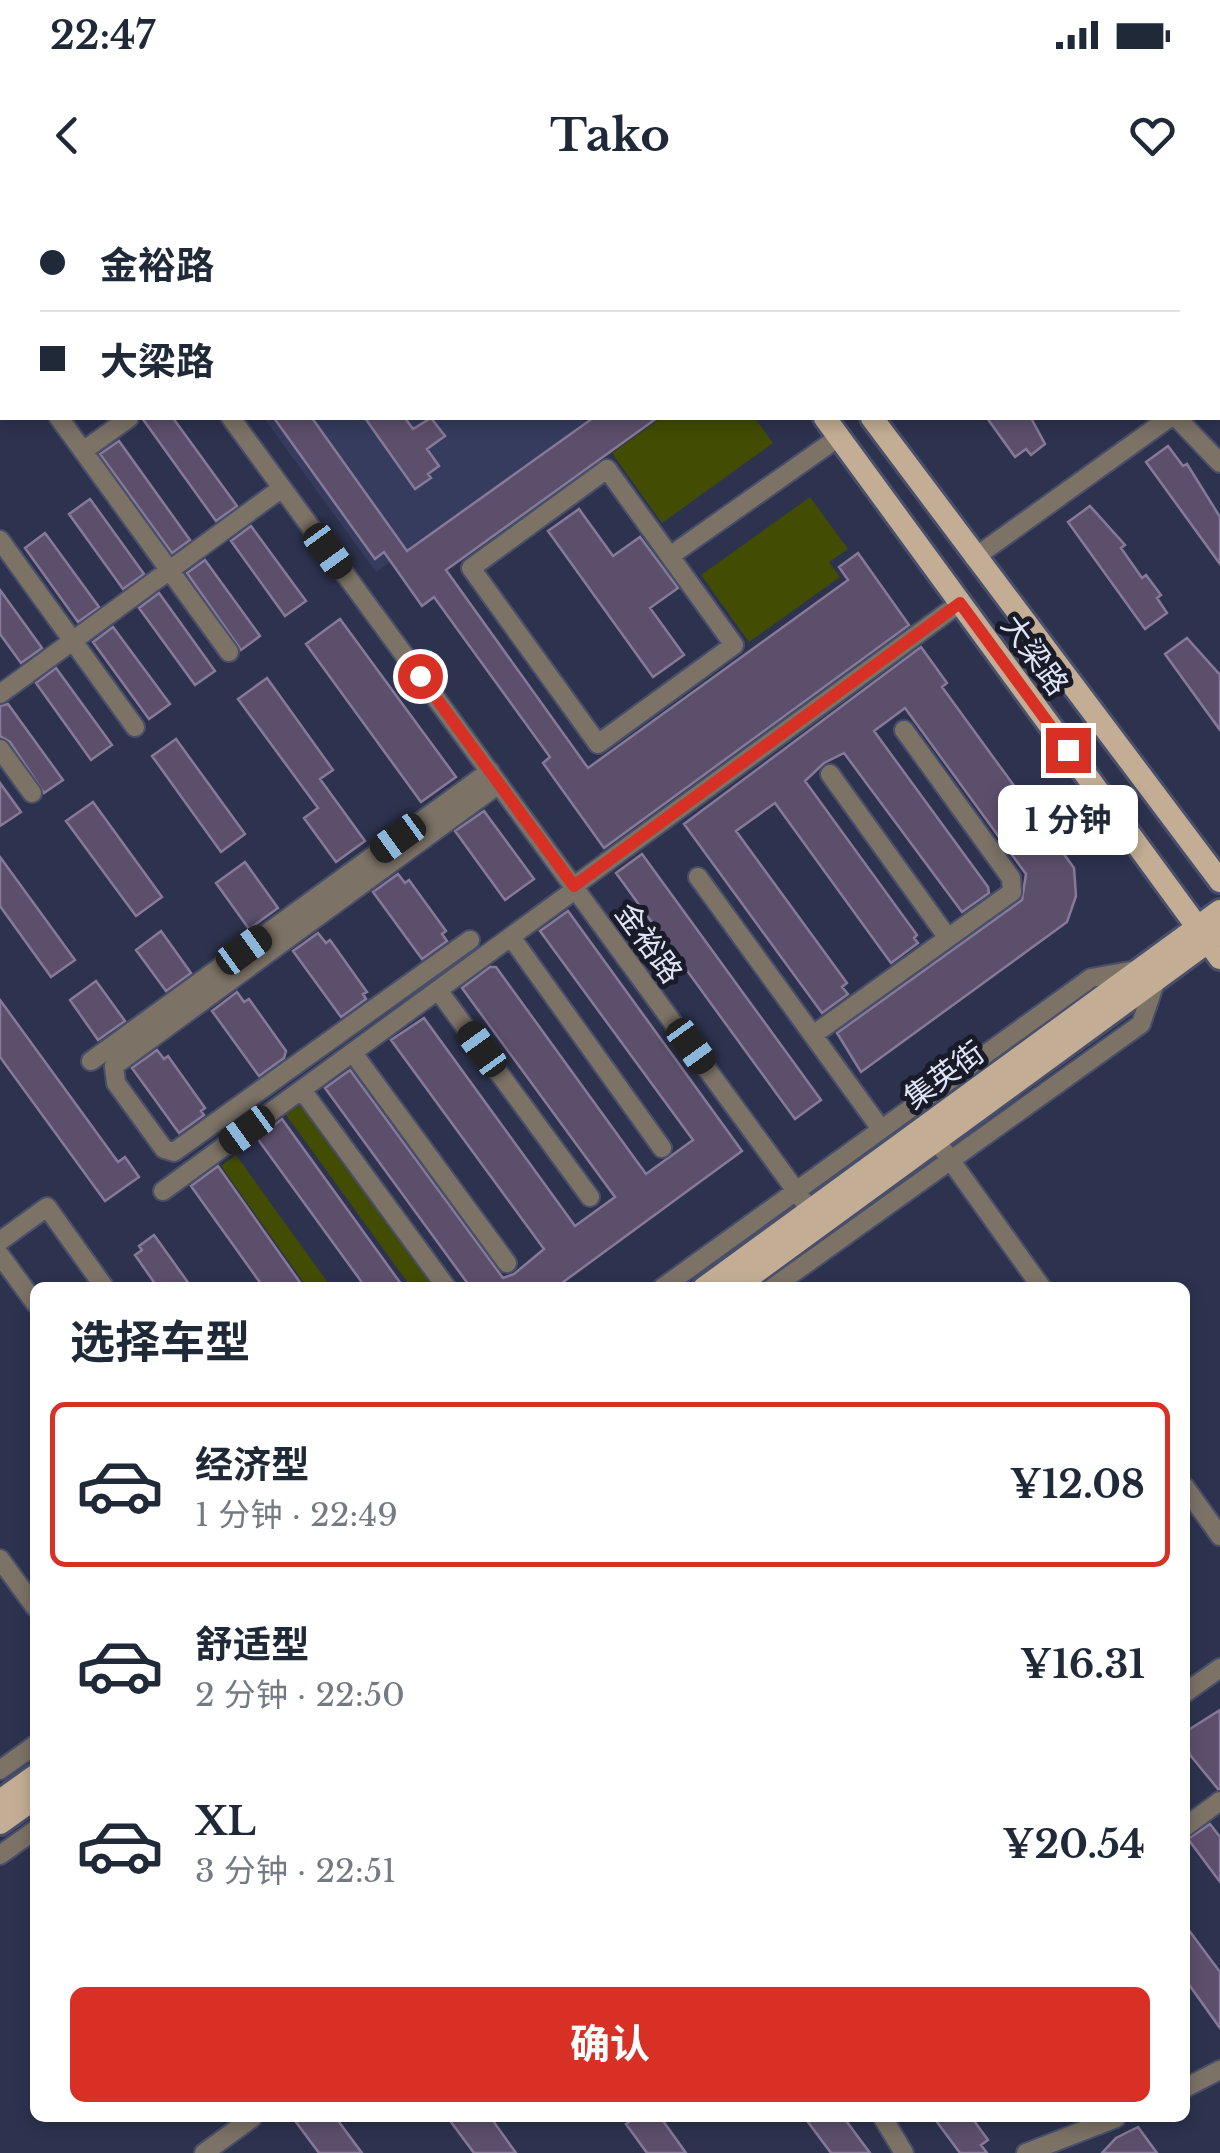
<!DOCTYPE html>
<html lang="zh">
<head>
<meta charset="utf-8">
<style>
	:root { --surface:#fff; --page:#f6f6f7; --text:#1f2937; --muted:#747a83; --line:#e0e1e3; --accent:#d93025 }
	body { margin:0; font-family:"Libre Baskerville","Noto Sans SC",serif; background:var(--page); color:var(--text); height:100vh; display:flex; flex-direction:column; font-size:38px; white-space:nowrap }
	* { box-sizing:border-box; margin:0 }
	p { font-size:32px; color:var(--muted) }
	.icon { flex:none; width:55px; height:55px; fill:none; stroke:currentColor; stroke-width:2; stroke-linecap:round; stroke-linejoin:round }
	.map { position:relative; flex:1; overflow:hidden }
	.drawer { position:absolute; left:30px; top:1082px; width:1160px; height:840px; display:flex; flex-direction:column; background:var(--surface); border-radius:15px; box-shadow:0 5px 15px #0003 }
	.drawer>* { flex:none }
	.hud { position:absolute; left:0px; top:0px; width:1220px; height:220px; box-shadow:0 5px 15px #0003; display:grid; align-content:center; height:220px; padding:0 40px; background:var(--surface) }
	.end { position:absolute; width:45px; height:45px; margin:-22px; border:12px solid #d93025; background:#fff; box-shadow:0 0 0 5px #fff }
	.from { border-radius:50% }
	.bubble { position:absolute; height:70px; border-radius:15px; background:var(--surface); box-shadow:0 5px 15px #0003; font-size:32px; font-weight:700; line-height:70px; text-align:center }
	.car { position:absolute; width:30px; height:60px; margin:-30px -15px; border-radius:12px; box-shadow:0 0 8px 2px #0007; background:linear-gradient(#222 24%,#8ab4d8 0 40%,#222 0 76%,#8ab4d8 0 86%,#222 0) }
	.hud b { display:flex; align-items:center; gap:35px; height:95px; font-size:38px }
	.hud b+b { border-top:2px solid var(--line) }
	.hud i { width:25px; height:25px; background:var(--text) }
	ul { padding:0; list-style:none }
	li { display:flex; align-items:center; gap:30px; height:165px; margin:0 20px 15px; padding:0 20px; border:5px solid transparent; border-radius:15px }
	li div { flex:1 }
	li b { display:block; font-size:38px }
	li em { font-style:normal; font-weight:700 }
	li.active { border-color:var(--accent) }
	li>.icon { width:90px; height:90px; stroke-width:1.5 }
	h2 { padding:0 40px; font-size:45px; line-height:120px }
	.cta { display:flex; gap:20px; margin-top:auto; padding:20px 40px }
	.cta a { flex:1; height:115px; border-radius:15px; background:var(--accent); color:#fff; font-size:40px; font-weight:700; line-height:115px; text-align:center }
	.status { display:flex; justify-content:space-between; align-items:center; height:70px; padding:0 50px; background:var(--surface); direction:ltr }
	.status svg { height:28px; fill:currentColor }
	header { display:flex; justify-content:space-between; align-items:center; height:130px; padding:0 40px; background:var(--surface); font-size:45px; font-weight:700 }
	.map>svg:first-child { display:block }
</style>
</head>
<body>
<div class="status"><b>22:47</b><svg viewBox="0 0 49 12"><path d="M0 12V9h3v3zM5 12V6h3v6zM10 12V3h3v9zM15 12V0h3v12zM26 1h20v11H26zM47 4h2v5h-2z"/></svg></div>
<header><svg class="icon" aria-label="back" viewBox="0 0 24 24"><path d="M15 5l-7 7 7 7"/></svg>Tako<svg class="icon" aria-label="heart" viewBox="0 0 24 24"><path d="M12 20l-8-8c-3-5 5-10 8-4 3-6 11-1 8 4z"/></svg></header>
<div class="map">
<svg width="1220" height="1953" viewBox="0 0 1220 1953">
	<rect width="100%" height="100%" fill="#2d334f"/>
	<path fill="#363c5e" d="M108,0h511l2,2h-512z
		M264,218h327l-215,154z"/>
	<path fill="#424c03" d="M661,218h94l18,25 -111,80 -50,-70z
		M810,297l38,52 -19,13 11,15 -91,65 -48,-67z
		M298,902l135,185h-22l-127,-175z
		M236,955l95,132h-24l-86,-121z"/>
	<path fill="#5c4f6c" stroke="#877998" stroke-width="2.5" d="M142,218h31l64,88 -21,15z
		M274,218h38l95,133 186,-133h64l-211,152 142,198 260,-188 -9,-13 19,-14 51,72 -305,223 -61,-85 7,-6 -116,-160 -12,9 -38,-54 -9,7z
		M365,218h40l8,11 18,-11 14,18 -18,13 12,17 -11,8 3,4 -16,11z
		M987,218h44l14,26 -14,11 -5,-6 -11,8z
		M119,241l71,99 -18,13 -72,-99z
		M1168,246l15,20 4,-2 33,53v47l-74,-102z
		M90,299l54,75 -21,15 -54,-75z
		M1090,306l35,39 -4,3 21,30 4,-3 15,20 -4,3 10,15 -22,16 -77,-107z
		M579,309l34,47 27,-19 38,51 -28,20 34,47 -31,22 -105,-146z
		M251,326l55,75 -21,15 -54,-75z
		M45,333l54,74 -21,15 -53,-74z
		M205,360l55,76 -19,14 -54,-77z
		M0,390l42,58 -21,15 -21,-29z
		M159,393l56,78 -20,14 -56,-77z
		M340,419l116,158 -35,25 -115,-158z
		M113,427l57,77 -21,15 -56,-77z
		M1187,438l33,37v55l-55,-76z
		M921,447l26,36 -5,4 132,181 2,28 -9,26 -206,150 -24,-39 185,-133 4,-26 -121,-166 -31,23 114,156 1,6 -27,19 -118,-159 -20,10 -19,18 112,154 -3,3 4,5 -27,20 -116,-160 -39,28 111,152 -5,4 6,7 -26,19 -138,-189z
		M56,468l56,77 -21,15 -55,-77z
		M267,478l66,92 -13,9 45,62 -29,21 -32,-44 14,-10 -80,-109z
		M8,504l55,76 -19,13 -34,-51 -10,-6v-30z
		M176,539l69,95 -24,18 -69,-96z
		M0,583l21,29 -21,14z
		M93,602l69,95 -26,19 -70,-95z
		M484,611l50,68 -29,21 -50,-69z
		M642,654l179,246 -26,19 -179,-246z
		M0,657l75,103 -24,17 -51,-71z
		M245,662l33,46 -29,21 -33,-46z
		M398,674l7,9 4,-3 37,51 -4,3 5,7 -25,18 -49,-67z
		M568,711l174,240 -187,137h-84l-146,-200 25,-18 153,208 11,-4 30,-25 -153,-209 33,-22 151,208 40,-29 -153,-209 28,-21h6l150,207 47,-34 -153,-209z
		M161,731l30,42 -25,18 -30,-41z
		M318,733l8,10 4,-3 37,52 -4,2 3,5 -25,18 -48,-66z
		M96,781l29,40 -27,19 -28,-40z
		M237,792l7,10 5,-3 37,52 -2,7 -25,18 -47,-65z
		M0,800l118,162 7,-5 14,20 -34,24 -105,-144z
		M157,850l7,9 4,-3 37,52 -4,3 3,4 -25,18 -47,-65z
		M282,919l122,169h-38l-109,-150z
		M218,966l86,122h-40l-73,-102z
		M154,1035l38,53h-34l-23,-33 7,-5 -3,-4z
		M1220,1510v79h-2l-28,-34 -5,-23z
		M1210,1624l10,13v45l-32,-43z
		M1185,1725l35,47v56l-35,-49z
		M293,1918h43l26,35h-43z
		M448,1918h43l25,35h-42z
		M635,1918h26l25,35h-39l-21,-29z
		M805,1918h39l26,35h-39z
		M934,1918h38l16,22 -7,5 6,8h-27z
		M1138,1927l19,26h-55l14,-15z"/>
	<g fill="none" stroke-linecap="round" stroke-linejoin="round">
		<defs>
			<path id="minor" d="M72,0l2,2
				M575,0l2,2
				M1051,0v2
				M0,137l2,3
				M59,218l170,234
				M231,218l579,792
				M1177,218l43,45
				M83,251l46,-33
				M607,269l127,176 -136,99 -127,-176z
				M0,340l135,187
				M670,356l169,-119
				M974,358l195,-140
				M0,494l282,-206
				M0,549l32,44
				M830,574l118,164
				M698,677l183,252
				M574,686l386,-283
				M511,737l151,211
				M470,740l-296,212 -10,-3 -48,-66 -2,-17 385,-282
				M438,790l152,207
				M813,835l199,-143 -1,-14 -107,-148
				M353,853l154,210
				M91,861l399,-290
				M302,890l145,198
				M936,940l106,148
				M163,991l413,-302
				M0,1041l47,-34 58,81
				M0,1055l35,48
				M662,1088l429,-310 44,-8
				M772,1088l369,-264 15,-44
				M1185,1287l35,49
				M0,1359l35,48
				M1185,1493l35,-25
				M0,1570l35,-25
				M1185,1627l35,-26
				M0,1655l35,-25
				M1185,1888l35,-18
				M883,1918l21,35
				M204,1953l48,-35
				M1026,1953l90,-35"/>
			<path id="major" d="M667,0l2,2
				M713,0l2,2
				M825,218l395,540
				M872,218l348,463
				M704,1088l516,-377
				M734,1088l486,-355
				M0,1601l35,-25
				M0,1623l35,-25"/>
		</defs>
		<use href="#minor" stroke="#494f6a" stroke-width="22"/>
		<use href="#major" stroke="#494f6a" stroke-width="28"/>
		<use href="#minor" stroke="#7c7266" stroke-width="18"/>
		<use href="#major" stroke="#c3ae95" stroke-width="22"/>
	</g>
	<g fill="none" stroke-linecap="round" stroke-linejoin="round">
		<path stroke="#d93025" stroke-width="12" d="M420,476l154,210 386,-283 108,147"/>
	</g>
	<g text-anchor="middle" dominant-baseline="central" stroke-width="10" stroke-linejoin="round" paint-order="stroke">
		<g font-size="30" fill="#dfe4f6" stroke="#191c28">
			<text transform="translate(1035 455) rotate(54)">大梁路</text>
			<text transform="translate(649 743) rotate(54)">金裕路</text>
			<text transform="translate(944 875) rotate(-36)">集英街</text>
		</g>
	</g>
</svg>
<i class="end from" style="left:420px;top:476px"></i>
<i class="end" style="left:1068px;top:550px"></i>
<div class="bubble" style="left:998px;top:585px;width:140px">1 分钟</div>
<i class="car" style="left:328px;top:351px;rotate:144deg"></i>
<i class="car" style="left:398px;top:638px;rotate:234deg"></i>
<i class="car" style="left:244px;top:750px;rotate:54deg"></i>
<i class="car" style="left:691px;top:846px;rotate:144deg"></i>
<i class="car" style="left:482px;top:849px;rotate:324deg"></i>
<i class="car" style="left:247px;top:930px;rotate:234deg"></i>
<div class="hud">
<b><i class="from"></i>金裕路</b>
<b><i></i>大梁路</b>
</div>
<section class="drawer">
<h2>选择车型</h2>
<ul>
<li class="active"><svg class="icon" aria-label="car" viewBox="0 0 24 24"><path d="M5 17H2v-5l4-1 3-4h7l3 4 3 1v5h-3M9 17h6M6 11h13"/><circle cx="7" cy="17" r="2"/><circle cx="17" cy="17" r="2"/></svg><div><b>经济型</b><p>1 分钟 · 22:49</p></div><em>¥12.08</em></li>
<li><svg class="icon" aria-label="car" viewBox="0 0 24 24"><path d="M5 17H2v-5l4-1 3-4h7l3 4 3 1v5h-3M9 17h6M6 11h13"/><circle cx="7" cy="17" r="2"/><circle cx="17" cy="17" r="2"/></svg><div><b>舒适型</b><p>2 分钟 · 22:50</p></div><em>¥16.31</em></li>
<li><svg class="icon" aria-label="car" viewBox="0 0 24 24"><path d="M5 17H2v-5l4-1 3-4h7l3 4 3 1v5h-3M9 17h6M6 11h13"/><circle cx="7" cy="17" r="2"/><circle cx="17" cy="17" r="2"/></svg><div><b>XL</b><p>3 分钟 · 22:51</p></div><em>¥20.54</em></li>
</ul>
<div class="cta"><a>确认</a></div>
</section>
</div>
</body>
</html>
